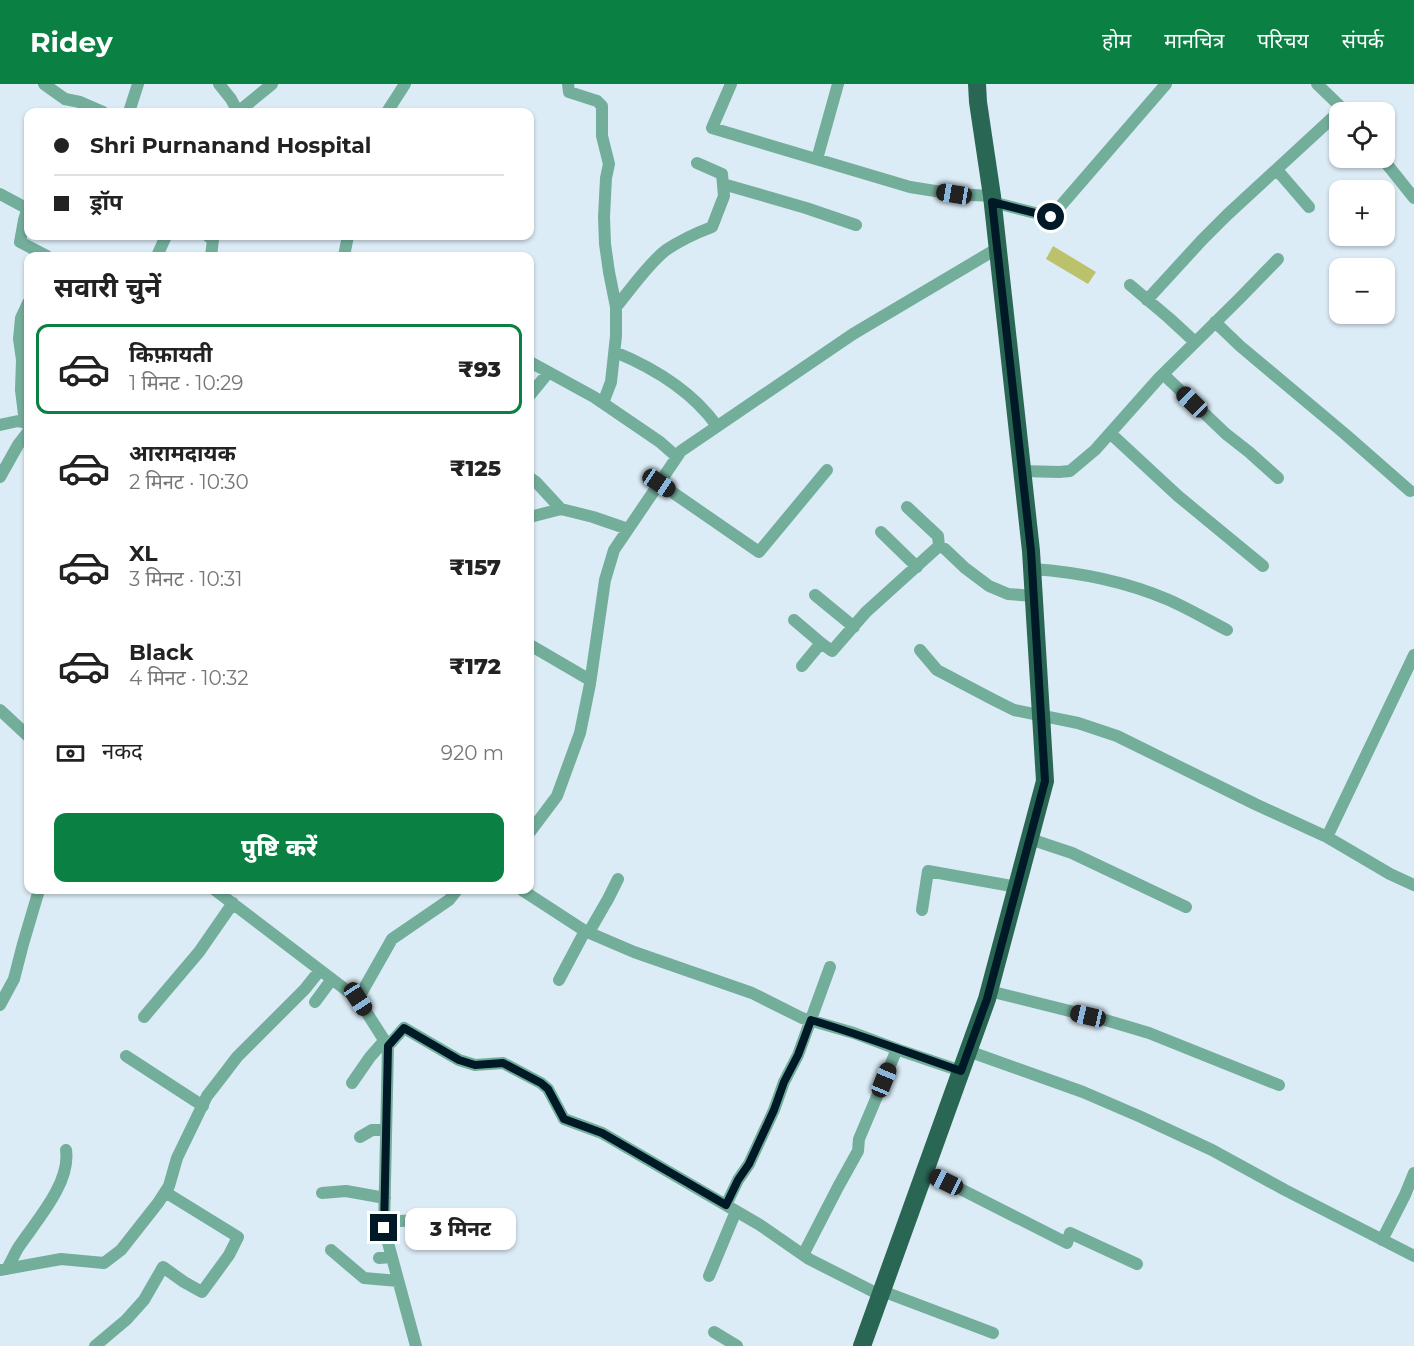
<!DOCTYPE html>
<html lang="hi">
<head>
<meta charset="utf-8">
<style>
	:root { --surface:#fff; --page:#f6f6f6; --text:#222; --muted:#767676; --line:#e0e0e0; --accent:#0b8043 }
	body { margin:0; font-family:Montserrat,"Noto Sans Devanagari",sans-serif; background:var(--page); color:var(--text); height:100vh; display:flex; flex-direction:column; font-size:22px; white-space:nowrap }
	* { box-sizing:border-box; margin:0 }
	p { font-size:20px; color:var(--muted) }
	.icon { flex:none; width:33px; height:33px; fill:none; stroke:currentColor; stroke-width:2; stroke-linecap:round; stroke-linejoin:round }
	.map { position:relative; flex:1; overflow:hidden }
	.panel { position:absolute; left:24px; top:168px; width:510px; height:642px; display:flex; flex-direction:column; background:var(--surface); border-radius:12px; box-shadow:0 2px 4px #0004 }
	.panel>* { flex:none }
	.top-card { position:absolute; left:24px; top:24px; width:510px; height:132px; border-radius:12px; box-shadow:0 2px 4px #0004; display:grid; align-content:center; height:132px; padding:0 30px; background:var(--surface) }
	.fabs { position:absolute; left:1329px; top:18px; display:grid; gap:12px }
	.fabs a { display:grid; place-items:center; width:66px; height:66px; border-radius:12px; background:var(--surface); box-shadow:0 2px 4px #0004; font-size:30px }
	.end { position:absolute; width:27px; height:27px; margin:-14px; border:8px solid #001926; background:#fff; box-shadow:0 0 0 3px #fff }
	.from { border-radius:50% }
	.bubble { position:absolute; height:42px; border-radius:12px; background:var(--surface); box-shadow:0 2px 4px #0004; font-size:20px; font-weight:800; line-height:42px; text-align:center }
	.car { position:absolute; width:18px; height:36px; margin:-18px -9px; border-radius:8px; box-shadow:0 0 4px 2px #0007; background:linear-gradient(#222 24%,#8ab4d8 0 40%,#222 0 76%,#8ab4d8 0 86%,#222 0) }
	.top-card b { display:flex; align-items:center; gap:21px; height:57px; font-size:22px }
	.top-card b+b { border-top:2px solid var(--line) }
	.top-card i { width:15px; height:15px; background:var(--text) }
	ul { padding:0; list-style:none }
	li { display:flex; align-items:center; gap:18px; height:90px; margin:0 12px 9px; padding:0 18px; border:3px solid transparent; border-radius:12px }
	li div { flex:1 }
	li b { display:block; font-size:22px }
	li em { font-style:normal; font-weight:800 }
	li.active { border-color:var(--accent) }
	li>.icon { width:54px; height:54px; stroke-width:1.5 }
	h2 { padding:0 30px; font-size:27px; line-height:72px }
	.pay { display:flex; align-items:center; gap:15px; height:66px; padding:0 30px; font-size:22px }
	.pay p { margin-inline-start:auto }
	.primary-button { display:flex; gap:12px; margin-top:auto; padding:12px 30px }
	.primary-button a { flex:1; height:69px; border-radius:12px; background:var(--accent); color:#fff; font-size:24px; font-weight:800; line-height:69px; text-align:center }
	header { display:flex; align-items:center; gap:36px; box-sizing:border-box; height:84px; padding:0 30px; background:var(--accent); color:#fff }
	header strong { font-size:28px }
	nav { display:flex; gap:33px; margin-inline-start:auto; font-size:21px }
	.map>svg:first-child { display:block }
</style>
</head>
<body>
<header>
<strong>Ridey</strong>
<nav><a>होम</a><a>मानचित्र</a><a>परिचय</a><a>संपर्क</a></nav>
</header>
<div class="map">
<svg width="1414" height="1262" viewBox="0 0 1414 1262">
	<rect width="100%" height="100%" fill="#dcecf6"/>
	<path fill="#bcc16c" d="M1053,162l43,26 -8,12 -42,-25z"/>
	<g fill="none" stroke-linecap="round" stroke-linejoin="round">
		<path stroke="#73ae9b" stroke-width="12" d="M44,0l21,15 15,3 23,10
			M219,0l12,15 7,13
			M568,0l1,8 28,9 5,5v30l7,28 -3,14 -2,39 1,27 4,28 7,35v29l-5,46 -8,21
			M731,0l-19,44 198,59 44,7 38,2
			M1317,0l29,28
			M129,28l9,-28
			M238,28l34,-28
			M387,28l18,-28
			M1382,74l32,40
			M817,75l21,-75
			M1277,86l32,37
			M723,100l83,24 50,17
			M0,110l28,15
			M992,118l59,15 115,-133
			M28,124l-4,12 -4,22 27,14
			M208,152l5,4 -2,16
			M157,172l9,-20
			M344,172l4,-20
			M1130,201l39,33 26,24
			M1147,216l55,-60 25,-25 115,-106
			M616,223c15,-18 32,-43 50,-57 15,-10 30,-17 46,-23l12,-31 -2,-22 -25,-11
			M1215,238l25,24 105,88 65,57
			M615,268c39,16 77,39 102,74
			M530,278l64,35 66,45 17,15
			M1163,290l63,60 23,18 29,26
			M530,311l18,-22
			M25,339l-4,-33 1,-30 -3,-21 2,-21 7,-15
			M0,341l18,-4 10,2
			M1110,349l68,63 85,70
			M1022,387l37,1 11,-1 25,-21 64,-72 80,-79 39,-40
			M0,393l18,-32 10,-13
			M530,394l6,4 25,27
			M659,399l100,69 68,-82
			M907,423l31,29 1,10
			M530,433l31,-8 32,8 35,12
			M881,448l36,35
			M1032,485c45,3 95,13 137,31 20,9 39,20 58,30
			M815,511l39,32
			M794,536l27,23
			M530,561l60,35
			M920,566l17,20 57,30 20,10 64,13 39,13 138,68 72,33 63,37 24,11
			M802,582l19,-23 11,8 34,-39 73,-66 6,3 20,19 24,18 19,8 25,2
			M0,626l28,26
			M530,748l27,-36 23,-63 10,-49 15,-104 9,-30 67,-99 172,-117 145,-86
			M1327,753l87,-182
			M1030,755l42,14 114,54
			M215,806l143,109 30,47 -4,182 32,118
			M522,806l63,41 49,21 118,41 50,25 52,15 48,18 59,20
			M922,826l6,-39 89,16
			M589,848l19,-33 10,-20
			M559,896l26,-49
			M989,907l113,28 47,14 130,52
			M358,915l34,-60 57,-39 8,-10
			M315,918l17,-23
			M0,921l14,-26 9,-35 16,-54
			M144,933l55,-65 34,-49
			M388,962l16,-18 55,32 16,5 28,-2 38,20 7,6 16,30 38,14 158,92 49,34 71,36
			M968,967l115,41 58,25 71,33 73,40 129,66
			M126,972l77,50
			M352,999l18,-26 15,-17
			M360,1053l12,-7h14
			M925,1087l142,72 3,-10 67,31
			M322,1109l24,-2 39,7
			M726,1121l12,-25 11,-16 25,-54 10,-28 14,-27 32,-88
			M384,1138l33,-2
			M1382,1156l23,-45 9,-22
			M331,1166l33,28 34,3
			M803,1171l35,-68 20,-36 1,-12 38,-90
			M379,1174l13,-1
			M7,1185c4,-7 7,-14 11,-21 18,-27 53,-65 48,-98
			M0,1186l61,-11 43,4 17,-13 37,-47 11,-17 8,-28 30,-62 14,-18 16,-21 68,-68 15,-19
			M709,1192l27,-65
			M882,1207l111,42
			M714,1248l23,14
			M95,1262l31,-26 18,-20 19,-33 21,15 18,10 27,-37 9,-18 -73,-45"/>
		<path stroke="#2a6654" stroke-width="18" d="M862,1262l125,-347 58,-218 -14,-230 -39,-355 -14,-94 -1,-18"/>
	</g>
	<g fill="none" stroke-linecap="round" stroke-linejoin="round">
		<path stroke="#001926" stroke-width="8" d="M384,1144l4,-182 16,-18 55,32 16,5 28,-2 38,20 7,6 16,30 38,14 124,72 12,-25 11,-16 25,-54 10,-28 14,-27 13,-35c51,15 100,34 150,51l26,-72 58,-218 -14,-230 -39,-349 59,15"/>
	</g>
</svg>
<div class="fabs">
<a><svg class="icon" aria-label="locate" viewBox="0 0 24 24"><circle cx="12" cy="12" r="6"/><path d="M12 2v4M12 18v4M2 12h4M18 12h4"/></svg></a>
<a>+</a>
<a>−</a>
</div>
<i class="end from" style="left:1051px;top:133px"></i>
<i class="end" style="left:384px;top:1144px"></i>
<div class="bubble" style="left:405px;top:1124px;width:111px">3 मिनट</div>
<i class="car" style="left:954px;top:110px;rotate:279deg"></i>
<i class="car" style="left:1192px;top:318px;rotate:314deg"></i>
<i class="car" style="left:659px;top:399px;rotate:124deg"></i>
<i class="car" style="left:358px;top:915px;rotate:147deg"></i>
<i class="car" style="left:1088px;top:932px;rotate:283deg"></i>
<i class="car" style="left:884px;top:996px;rotate:22deg"></i>
<i class="car" style="left:946px;top:1098px;rotate:296deg"></i>
<div class="top-card">
<b><i class="from"></i>Shri Purnanand Hospital</b>
<b><i></i>ड्रॉप</b>
</div>
<section class="panel">
<h2>सवारी चुनें</h2>
<ul>
<li class="active"><svg class="icon" aria-label="car" viewBox="0 0 24 24"><path d="M5 17H2v-5l4-1 3-4h7l3 4 3 1v5h-3M9 17h6M6 11h13"/><circle cx="7" cy="17" r="2"/><circle cx="17" cy="17" r="2"/></svg><div><b>किफ़ायती</b><p>1 मिनट · 10:29</p></div><em>₹93</em></li>
<li><svg class="icon" aria-label="car" viewBox="0 0 24 24"><path d="M5 17H2v-5l4-1 3-4h7l3 4 3 1v5h-3M9 17h6M6 11h13"/><circle cx="7" cy="17" r="2"/><circle cx="17" cy="17" r="2"/></svg><div><b>आरामदायक</b><p>2 मिनट · 10:30</p></div><em>₹125</em></li>
<li><svg class="icon" aria-label="car" viewBox="0 0 24 24"><path d="M5 17H2v-5l4-1 3-4h7l3 4 3 1v5h-3M9 17h6M6 11h13"/><circle cx="7" cy="17" r="2"/><circle cx="17" cy="17" r="2"/></svg><div><b>XL</b><p>3 मिनट · 10:31</p></div><em>₹157</em></li>
<li><svg class="icon" aria-label="car" viewBox="0 0 24 24"><path d="M5 17H2v-5l4-1 3-4h7l3 4 3 1v5h-3M9 17h6M6 11h13"/><circle cx="7" cy="17" r="2"/><circle cx="17" cy="17" r="2"/></svg><div><b>Black</b><p>4 मिनट · 10:32</p></div><em>₹172</em></li>
</ul>
<div class="pay"><svg class="icon" aria-label="cash" viewBox="0 0 24 24"><path d="M3 7h18v10H3z"/><circle cx="12" cy="12" r="2"/></svg>नकद<p>920 m</p></div>
<div class="primary-button"><a>पुष्टि करें</a></div>
</section>
</div>
</body>
</html>
